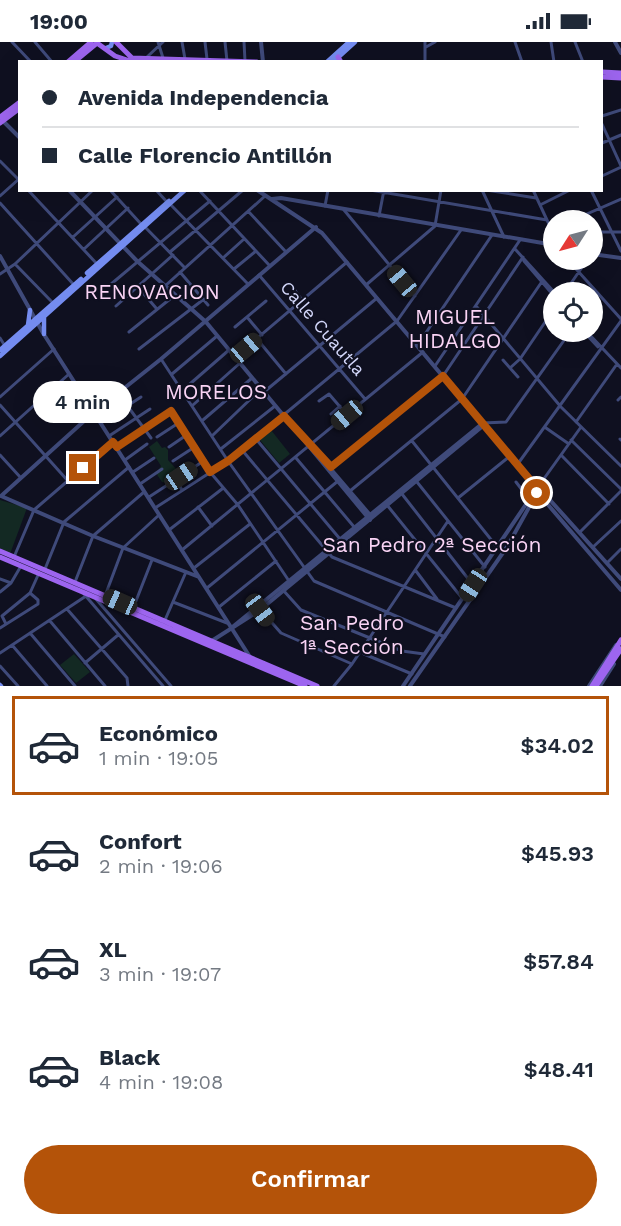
<!DOCTYPE html>
<html lang="es">
<head>
<meta charset="utf-8">
<style>
	:root { --surface:#fff; --page:#f6f6f7; --text:#1f2937; --muted:#747a83; --line:#e0e1e3; --accent:#b45309 }
	body { margin:0; font-family:"Work Sans",sans-serif; background:var(--page); color:var(--text); height:100vh; display:flex; flex-direction:column; font-size:22px; white-space:nowrap }
	* { box-sizing:border-box; margin:0 }
	p { font-size:20px; color:var(--muted) }
	.icon { flex:none; width:33px; height:33px; fill:none; stroke:currentColor; stroke-width:2; stroke-linecap:round; stroke-linejoin:round }
	.map { position:relative; height:644px; overflow:hidden }
	.drawer { display:flex; flex-direction:column; background:var(--surface); flex:1 }
	.drawer>* { flex:none }
	.banner { position:absolute; left:18px; top:18px; width:585px; height:132px; border-radius:0px; box-shadow:0 6px 24px #0002; display:grid; align-content:center; height:132px; padding:0 24px; background:var(--surface) }
	.needle { width:39px; rotate:234deg }
	.fabs { position:absolute; left:543px; top:168px; display:grid; gap:12px }
	.fabs a { display:grid; place-items:center; width:60px; height:60px; border-radius:50%; background:var(--surface); box-shadow:0 6px 24px #0002; font-size:30px }
	.end { position:absolute; width:27px; height:27px; margin:-14px; border:8px solid #b45309; background:#fff; box-shadow:0 0 0 3px #fff }
	.from { border-radius:50% }
	.bubble { position:absolute; height:42px; border-radius:21px; background:var(--surface); box-shadow:0 6px 24px #0002; font-size:20px; font-weight:600; line-height:42px; text-align:center }
	.car { position:absolute; width:18px; height:36px; margin:-18px -9px; border-radius:8px; box-shadow:0 0 4px 2px #0007; background:linear-gradient(#222 24%,#8ab4d8 0 40%,#222 0 76%,#8ab4d8 0 86%,#222 0) }
	.banner b { display:flex; align-items:center; gap:21px; height:57px; font-size:22px }
	.banner b+b { border-top:2px solid var(--line) }
	.banner i { width:15px; height:15px; background:var(--text) }
	ul { padding:10px 0 0; list-style:none }
	li { display:flex; align-items:center; gap:18px; height:99px; margin:0 12px 9px; padding:0 12px; border:3px solid transparent; border-radius:0px }
	li div { flex:1 }
	li b { display:block; font-size:22px }
	li em { font-style:normal; font-weight:600 }
	li.selected { border-color:var(--accent) }
	li>.icon { width:54px; height:54px; stroke-width:1.5 }
	.button { display:flex; gap:12px; margin-top:auto; padding:12px 24px }
	.button a { flex:1; height:69px; border-radius:36px; background:var(--accent); color:#fff; font-size:24px; font-weight:600; line-height:69px; text-align:center }
	.status { display:flex; justify-content:space-between; align-items:center; height:42px; padding:0 30px; background:var(--surface); direction:ltr }
	.status svg { height:16px; fill:currentColor }
	.map>svg:first-child { display:block }
</style>
</head>
<body>
<div class="status"><b>19:00</b><svg viewBox="0 0 49 12"><path d="M0 12V9h3v3zM5 12V6h3v6zM10 12V3h3v9zM15 12V0h3v12zM26 1h20v11H26zM47 4h2v5h-2z"/></svg></div>
<div class="map">
<svg width="621" height="644" viewBox="0 0 621 644">
	<rect width="100%" height="100%" fill="#0f1020"/>
	<path fill="#132923" d="M271,388l19,24 -11,9 -19,-23z
		M157,399l5,7 3,-1 3,3v10l11,12 -10,11 -7,-1 -6,-9 5,-7 -12,-19z
		M0,458l27,8 -17,46 -10,-6z
		M74,612l16,18 -14,11 -16,-18z"/>
	<g fill="none" stroke-linecap="round" stroke-linejoin="round">
		<path stroke="#3f4a7a" stroke-width="3" d="M12,0l19,20
			M35,0l17,20
			M158,0l5,16
			M182,0l3,17
			M205,0l2,17
			M225,0l2,19
			M244,0l1,19
			M515,0l7,20
			M551,0l3,20
			M575,0l8,20
			M426,5l9,-5
			M147,15l16,-15
			M425,20v-20
			M602,74l19,-6
			M602,82l19,42
			M602,101l19,-8
			M0,119l20,20
			M602,134l19,-9
			M28,148l69,74
			M110,148l31,34
			M156,148l11,12
			M199,148l71,76
			M370,148l177,30
			M482,148l22,47
			M486,148l50,8
			M533,148l21,45
			M591,148l30,61
			M0,154l20,-18
			M0,161l74,82
			M170,162l78,80
			M540,163l30,-15
			M325,164l3,-16
			M344,168l71,86
			M248,169l38,41
			M379,174l5,-26
			M573,178l48,-21
			M144,184l41,42
			M592,190h29
			M73,195l44,-40
			M84,207l44,-41
			M515,207l39,43
			M170,210l73,-62
			M223,216l21,-19
			M568,218l53,59
			M524,219l30,35
			M15,222l38,39
			M234,227l22,-18
			M180,230l28,33
			M0,232l15,-10 78,-74
			M259,233l106,124
			M366,243l69,-59 6,-36
			M165,244l100,-90
			M292,244l10,14
			M138,245l18,21
			M104,248l106,-89
			M565,250l22,-32
			M116,264l57,-51
			M476,264l85,101 60,59
			M247,275l15,18
			M235,285l31,-26
			M129,290l46,-37
			M584,290l14,15
			M587,290l34,36
			M0,296l5,8
			M257,297l29,35
			M417,304l75,-111
			M139,307l65,-50
			M235,315l112,-95
			M161,317l67,102 86,120 131,56
			M503,318l15,17
			M435,324l85,-126
			M510,326l10,-9 34,-50
			M172,332l45,-38
			M183,348l46,-40
			M264,350l113,-94
			M118,351l33,45
			M0,355l54,-48
			M618,358l3,-3
			M319,359l10,-7 18,21
			M0,363l68,76
			M193,363l47,-42
			M331,372l9,-8
			M203,378l49,-42
			M576,380l41,-58
			M101,381l40,-26
			M483,381l23,-1 64,-90
			M546,386l23,16
			M213,393l48,-46
			M0,394l69,-62
			M109,394l41,-27
			M157,395l23,-15
			M256,397l84,100
			M620,397l1,1
			M571,398l50,49
			M412,399l85,106
			M117,405l51,-35h5l37,60 28,33 51,76
			M169,405l19,-13
			M222,406l53,-42
			M242,408l90,107 124,51
			M0,413l21,23
			M562,414l47,48
			M296,416l59,70
			M125,418l22,-16
			M173,419l23,-15
			M517,423l104,-144
			M331,425l112,-91 80,-119
			M133,430l21,-14
			M181,434l24,-16
			M176,438l6,10
			M417,440l68,85
			M516,440l13,17
			M140,442l22,-15
			M538,445l43,-60
			M350,449l112,-92 81,-119
			M402,452l71,91
			M149,455l23,-15
			M458,456l52,-42
			M387,463l75,93
			M198,465l14,19
			M155,466l73,-47 169,-140 64,-91
			M169,488l53,-41
			M580,490l41,-41
			M593,505l28,-26
			M182,508l241,-198
			M14,515l20,-47 79,-68
			M607,521l14,-14
			M194,526l56,-44
			M45,527l19,-47 65,-55
			M416,529l21,28
			M0,537l11,4
			M75,540l18,-46 51,-44
			M207,546l131,-107
			M283,548l18,20 101,41 22,3
			M0,550l11,-9 10,-17
			M84,552l79,92
			M105,554l18,-48 36,-33
			M96,557l75,87
			M173,560l54,21
			M134,564l18,-46
			M219,565l57,-46
			M258,565l23,26 71,31
			M67,567l60,69 1,8
			M165,578l21,-48
			M50,579l55,65
			M6,582l-4,-8 28,-23 9,-20
			M0,586l38,-24v-4l-8,-7
			M30,591l45,53
			M12,603l35,41
			M0,611l86,-57
			M364,612l48,20
			M85,621l33,-28
			M0,624l18,20
			M334,644l18,-22 96,-143"/>
		<path stroke="#3f4a7a" stroke-width="4" d="M261,0l2,20
			M615,0l6,11
			M2,78l18,18
			M69,148l68,71 69,61 164,198
			M257,148l65,43 214,254
			M272,157l9,-1 273,47
			M592,212l29,4
			M0,214l43,77 207,324
			M311,404l59,69
			M541,448l80,89
			M538,451l83,97
			M1,454l92,-83 68,-54 155,-132
			M1,454l92,40 106,41
			M230,587l253,-206
			M210,600l50,-32 224,-185
			M403,644l132,-195
			M410,644l97,-139 30,-54
			M589,644l27,-41
			M600,644l14,-22"/>
		<path stroke="#748cf0" stroke-width="4.5" d="M106,6l5,-2 1,-4
			M327,20l22,-20
			M333,20l22,-20
			M87,231l82,-72
			M28,283l2,-15
			M44,292v-18
			M0,308l81,-71
			M0,314l185,-166
			M0,643l1,1"/>
		<path stroke="#9d65ef" stroke-width="5" d="M116,0l16,16 125,4
			M338,15l3,5
			M68,20l23,-20
			M74,20l23,-19 18,13 18,6
			M602,30l19,1
			M602,35l19,1
			M0,75l20,-15
			M0,81l20,-15
			M0,509l317,135
			M0,515l305,129
			M592,644l29,-46
			M596,644l25,-37"/>
	</g>
	<g fill="none" stroke-linecap="round" stroke-linejoin="round">
		<path stroke="#b45309" stroke-width="8" d="M83,426l30,-26 4,5 54,-36 39,61 18,-11 56,-45 47,51 112,-91 93,111 -2,3 3,3"/>
	</g>
	<g text-anchor="middle" dominant-baseline="central" stroke-width="4.5" stroke-linejoin="round" paint-order="stroke">
		<g font-size="18" fill="#d3d7fa" stroke="#0f1020">
			<text transform="translate(323 286) rotate(49)">Calle Cuautla</text>
		</g>
		<g font-size="21" fill="#fad4f5" stroke="#0f1020">
			<text x="152" y="249">RENOVACION</text>
			<text x="455" y="274">MIGUEL<tspan x="455" dy="24">HIDALGO</tspan></text>
			<text x="216" y="349">MORELOS</text>
			<text x="432" y="502">San Pedro 2ª Sección</text>
			<text x="352" y="580">San Pedro<tspan x="352" dy="24">1ª Sección</tspan></text>
		</g>
	</g>
</svg>
<div class="fabs">
<a><svg class="needle" viewBox="-14 -14 28 28"><path d="M0-13l5 13h-10z" fill="#e53935"/><path d="M0 13l5-13h-10z" fill="#747a83"/></svg></a>
<a><svg class="icon" aria-label="locate" viewBox="0 0 24 24"><circle cx="12" cy="12" r="6"/><path d="M12 2v4M12 18v4M2 12h4M18 12h4"/></svg></a>
</div>
<i class="end from" style="left:537px;top:451px"></i>
<i class="end" style="left:83px;top:426px"></i>
<div class="bubble" style="left:33px;top:339px;width:99px">4 min</div>
<i class="car" style="left:402px;top:239px;rotate:320deg"></i>
<i class="car" style="left:246px;top:306px;rotate:50deg"></i>
<i class="car" style="left:347px;top:373px;rotate:230deg"></i>
<i class="car" style="left:181px;top:434px;rotate:56deg"></i>
<i class="car" style="left:473px;top:543px;rotate:213deg"></i>
<i class="car" style="left:120px;top:560px;rotate:294deg"></i>
<i class="car" style="left:260px;top:568px;rotate:143deg"></i>
<div class="banner">
<b><i class="from"></i>Avenida Independencia</b>
<b><i></i>Calle Florencio Antillón</b>
</div>
</div>
<section class="drawer">
<ul>
<li class="selected"><svg class="icon" aria-label="car" viewBox="0 0 24 24"><path d="M5 17H2v-5l4-1 3-4h7l3 4 3 1v5h-3M9 17h6M6 11h13"/><circle cx="7" cy="17" r="2"/><circle cx="17" cy="17" r="2"/></svg><div><b>Económico</b><p>1 min · 19:05</p></div><em>$34.02</em></li>
<li><svg class="icon" aria-label="car" viewBox="0 0 24 24"><path d="M5 17H2v-5l4-1 3-4h7l3 4 3 1v5h-3M9 17h6M6 11h13"/><circle cx="7" cy="17" r="2"/><circle cx="17" cy="17" r="2"/></svg><div><b>Confort</b><p>2 min · 19:06</p></div><em>$45.93</em></li>
<li><svg class="icon" aria-label="car" viewBox="0 0 24 24"><path d="M5 17H2v-5l4-1 3-4h7l3 4 3 1v5h-3M9 17h6M6 11h13"/><circle cx="7" cy="17" r="2"/><circle cx="17" cy="17" r="2"/></svg><div><b>XL</b><p>3 min · 19:07</p></div><em>$57.84</em></li>
<li><svg class="icon" aria-label="car" viewBox="0 0 24 24"><path d="M5 17H2v-5l4-1 3-4h7l3 4 3 1v5h-3M9 17h6M6 11h13"/><circle cx="7" cy="17" r="2"/><circle cx="17" cy="17" r="2"/></svg><div><b>Black</b><p>4 min · 19:08</p></div><em>$48.41</em></li>
</ul>
<div class="button"><a>Confirmar</a></div>
</section>
</body>
</html>
